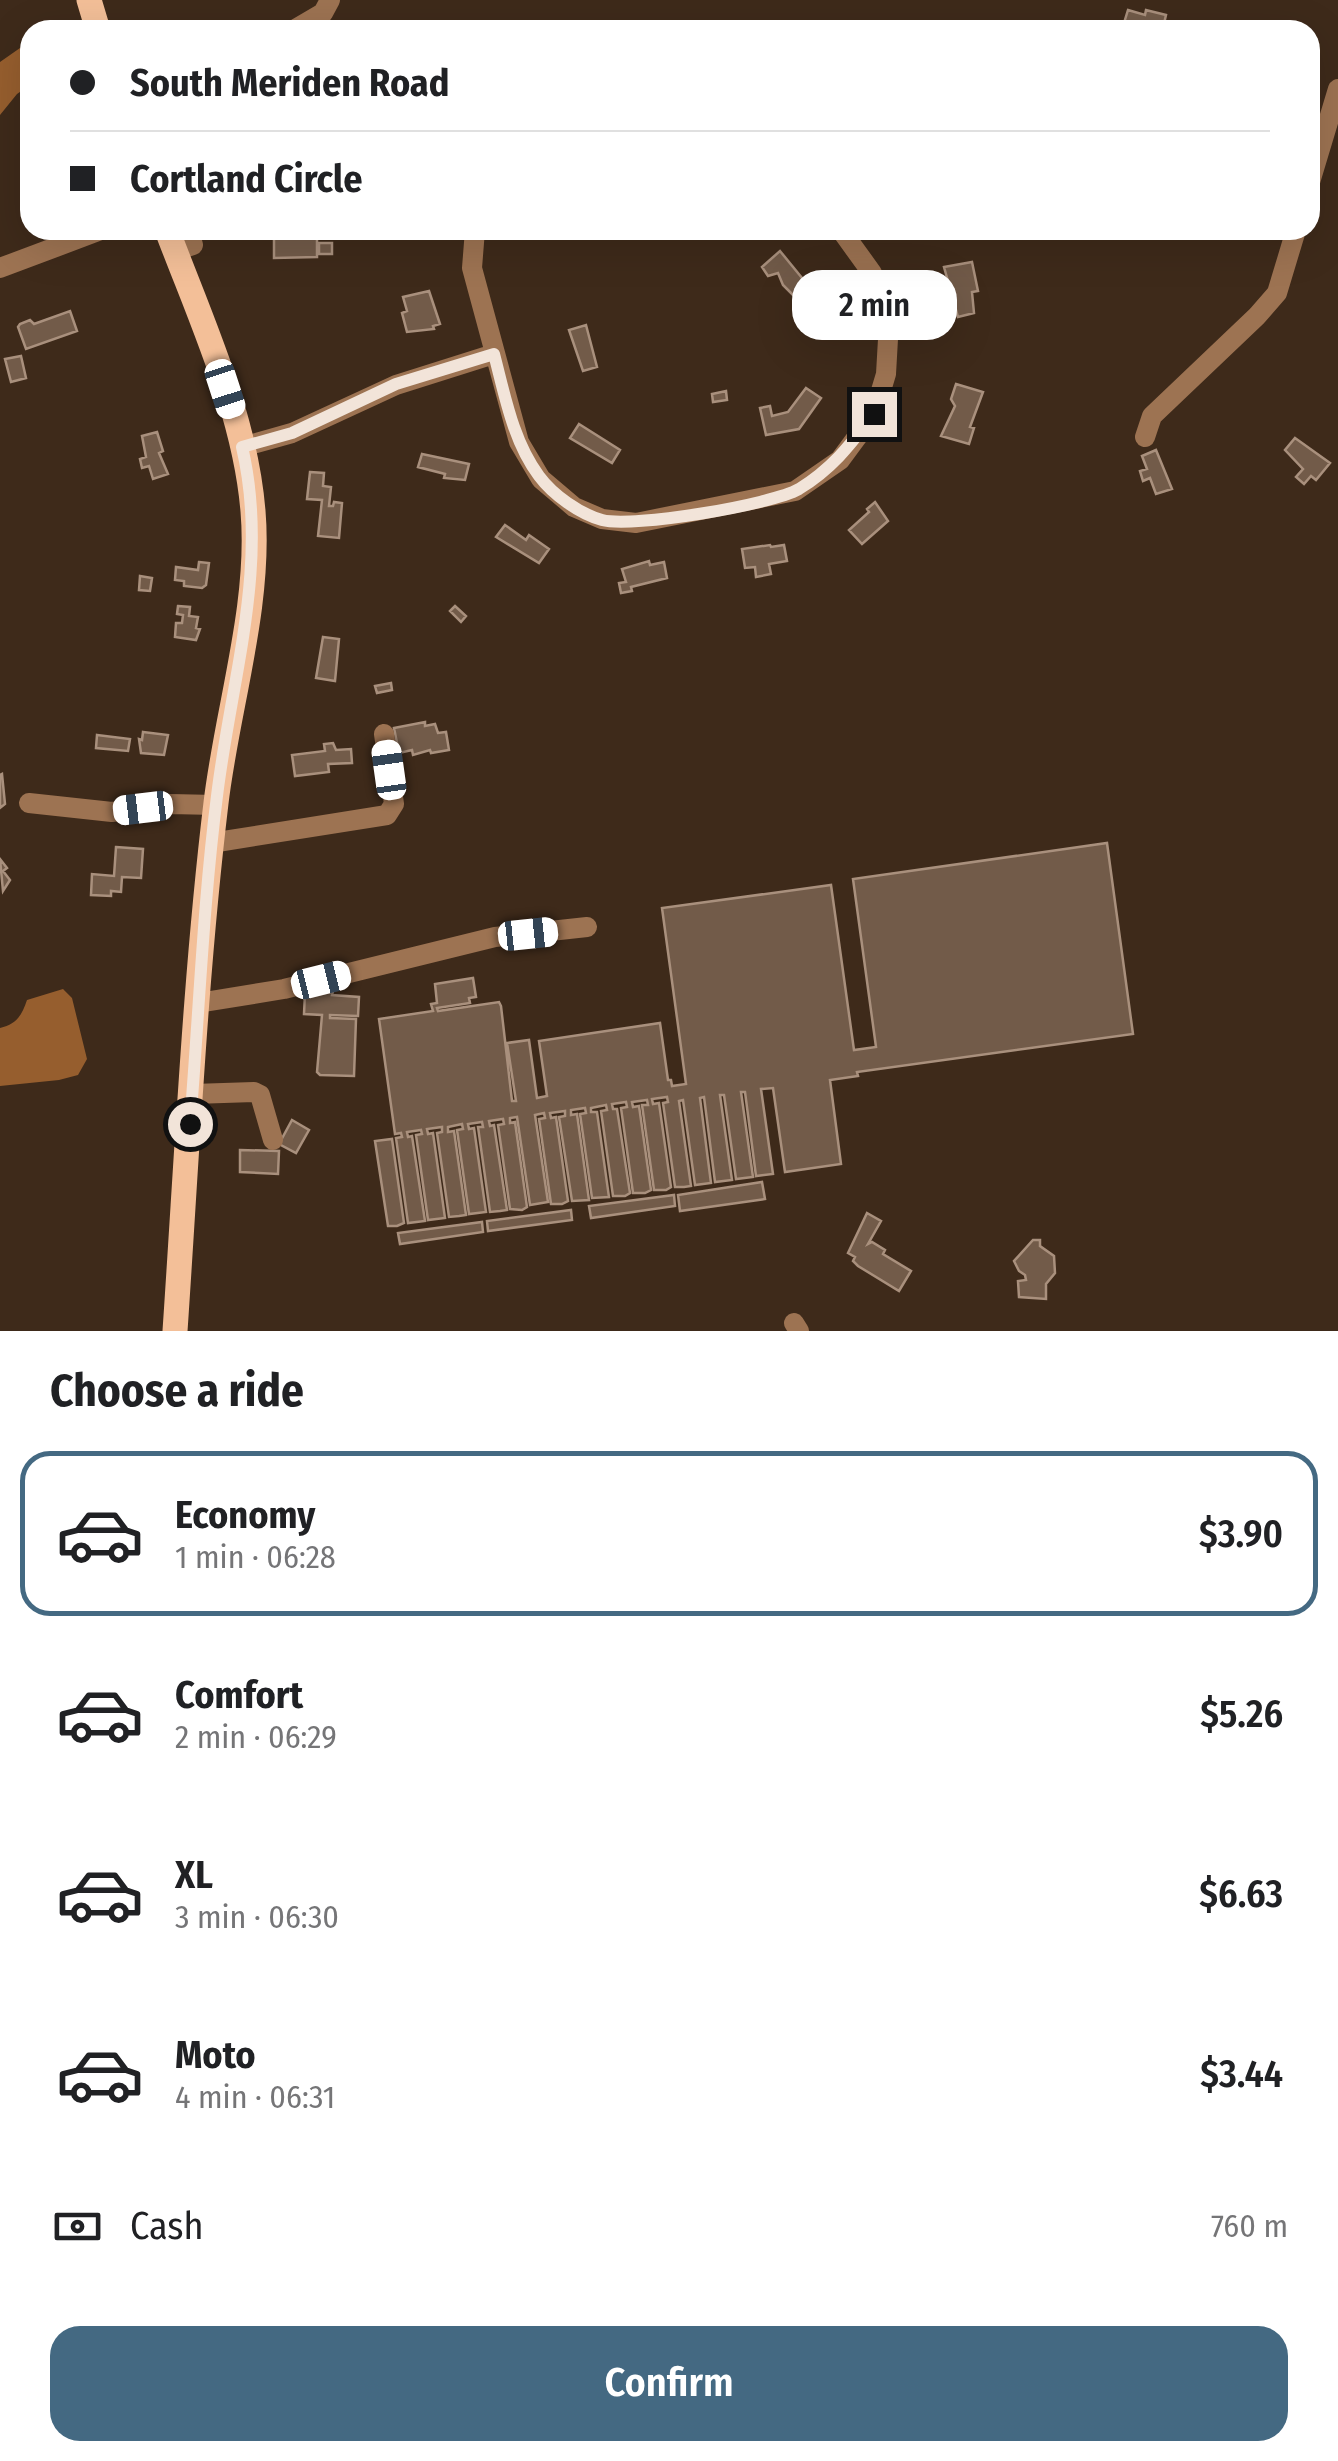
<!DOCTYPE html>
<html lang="en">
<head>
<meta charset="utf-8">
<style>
	:root { --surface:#fff; --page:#f2f2f2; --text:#202124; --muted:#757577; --line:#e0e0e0; --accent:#446982 }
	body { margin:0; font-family:"Fira Sans Condensed",sans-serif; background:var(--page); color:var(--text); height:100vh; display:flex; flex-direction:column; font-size:38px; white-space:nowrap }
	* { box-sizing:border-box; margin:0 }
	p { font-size:32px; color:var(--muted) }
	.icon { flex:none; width:55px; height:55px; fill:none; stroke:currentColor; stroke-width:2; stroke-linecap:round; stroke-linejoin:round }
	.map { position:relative; height:1331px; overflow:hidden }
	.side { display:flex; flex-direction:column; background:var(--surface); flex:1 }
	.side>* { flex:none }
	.top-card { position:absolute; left:20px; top:20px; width:1300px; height:220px; border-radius:30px; box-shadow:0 10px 40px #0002; display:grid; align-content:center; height:220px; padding:0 50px; background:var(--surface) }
	.end { position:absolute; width:45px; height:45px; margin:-22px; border:12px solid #f2e4d9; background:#111; box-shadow:0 0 0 5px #111 }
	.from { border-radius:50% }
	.bubble { position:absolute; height:70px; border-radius:30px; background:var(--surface); box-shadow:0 10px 40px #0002; font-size:32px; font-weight:600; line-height:70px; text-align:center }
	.car { position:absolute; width:30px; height:60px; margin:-30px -15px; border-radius:12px; box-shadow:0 0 8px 2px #0007; background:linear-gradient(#fff 24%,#345 0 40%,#fff 0 76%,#345 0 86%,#fff 0) }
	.top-card b { display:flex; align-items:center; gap:35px; height:95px; font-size:38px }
	.top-card b+b { border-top:2px solid var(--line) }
	.top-card i { width:25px; height:25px; background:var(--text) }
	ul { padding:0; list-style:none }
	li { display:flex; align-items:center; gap:30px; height:165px; margin:0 20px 15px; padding:0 30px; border:5px solid transparent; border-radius:30px }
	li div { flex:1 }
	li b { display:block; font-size:38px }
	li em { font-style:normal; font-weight:600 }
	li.current { border-color:var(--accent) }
	li>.icon { width:90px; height:90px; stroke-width:1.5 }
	h2 { padding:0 50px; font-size:45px; line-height:120px }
	.pay { display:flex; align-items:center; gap:25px; height:110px; padding:0 50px; font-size:38px }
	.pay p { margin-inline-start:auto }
	.cta { display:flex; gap:20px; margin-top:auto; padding:20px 50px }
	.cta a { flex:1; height:115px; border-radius:30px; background:var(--accent); color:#fff; font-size:40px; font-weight:600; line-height:115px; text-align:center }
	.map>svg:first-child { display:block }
</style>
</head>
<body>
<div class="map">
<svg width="1338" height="1331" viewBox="0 0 1338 1331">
	<rect width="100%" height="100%" fill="#3e2a1a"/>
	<path fill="#965e2e" d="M30,41v44l-13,9 -17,21v-53z
		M63,989l9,9 15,61 -9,16 -19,5 -59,6v-58c17,-4 22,-13 27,-28z"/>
	<path fill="#725b49" stroke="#a9907d" stroke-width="2.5" d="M1128,10l17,5 1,-5 20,5 -3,13 -22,2v-3l-17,-4z
		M193,22l46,6v2h-47z
		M681,230h37l-2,8z
		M317,236v21l-43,1v-21z
		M319,243h13v11h-13z
		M780,251l31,38 -14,10 -14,-14 -5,-12 -10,3 -6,-9z
		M972,262l6,29 -6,1 2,21 -16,4 -14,-50z
		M429,291l11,33 -7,2 1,3 -27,3 -5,-19 5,-2 -4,-14z
		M70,311l7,20 -51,18 -8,-22 2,-3 10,-4 4,4z
		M586,325l11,42 -14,4 -14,-41z
		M21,356l5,22 -15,4 -6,-23z
		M956,384l27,8 -13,35 4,1 -5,16 -28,-8 14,-30 -4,-7z
		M806,388l15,10 -22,31 -33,6 -6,-27 10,-2 2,10 16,-4z
		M726,391l1,9 -14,2 -1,-8z
		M579,424l41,26 -8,13 -42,-25z
		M157,432l6,19 -4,2 9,21 -15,5 -4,-13 -7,2 -2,-9 6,-2 -4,-21z
		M1295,438l35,25 -14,17 -5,-4 -7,8 -8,-7 7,-8 -18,-19z
		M1156,450l16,39 -16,5 -6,-16 -7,3 -3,-10 7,-2 -5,-13z
		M422,454l47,10 -4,16 -21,-2 1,-4 -27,-7z
		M310,472l14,1 -1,13 8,1 -2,19h4l1,-4 8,1 -3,35 -21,-2 4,-36 -15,-1z
		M875,502l13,19 -26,23 -13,-14 20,-18 -2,-3z
		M505,525l21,15 3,-5 20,14 -10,14 -43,-26z
		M770,545l1,2 13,-2 3,16 -18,3 2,10 -15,3 -1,-10 -10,1 -3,-19z
		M649,561l1,4 14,-3 3,16 -36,9 1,4 -11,2 -2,-10 7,-1 -4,-13z
		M199,562l10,1 -3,22 -4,3 -18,-2v-5l-9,-1 1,-13 22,3z
		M140,576l12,2 -2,13 -11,-1z
		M178,606l12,1 -1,9 9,1 -2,11 4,1 -4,11 -21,-3 1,-14h6l1,-8 -6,-1z
		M455,606l11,10 -5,6 -11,-11z
		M323,637l16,2 -4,42 -19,-3z
		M391,683l1,7 -15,3 -2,-7z
		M425,722v4l10,-2 3,9 8,-1 3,18 -18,3 -1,-3 -17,5 -1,-5 -13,3 -5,-25z
		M143,732l25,3 -4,20 -23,-2 -2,-14 3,1z
		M97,735l33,4 -2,12 -32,-3z
		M333,743l3,7 15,-1 1,14 -24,1 1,8 -34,4 -3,-21 33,-4 -1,-7z
		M2,774l3,30 -5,4v-33z
		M1107,843l26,191 -276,38 1,4 -28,4 11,84 -56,8 -12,-84 -12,1 12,85 -17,2 -11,-84h-4l12,85 -17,2 -12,-84h-4l12,85 -17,2 -11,-85 -4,1 11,85 -16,2 -12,-85 -4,1 12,85 -7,1h-9l-12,-84 5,-1 -1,-5 -15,2 1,5 6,-1 12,84 -5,3h-12l-12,-85h6l-1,-5 -15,2 1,5 6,-1 12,84 -6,3h-12l-12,-85 6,-1 -1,-5 -14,2 1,5h4l13,84 -5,3h-12l-12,-85 6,-1 -1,-5 -15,3v4h6l12,85 -17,1 -12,-84 6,-1 -1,-5 -14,2v5l6,-1 12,86 -17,1 -13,-84 6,-1v-5l-15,2 1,5 5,-1 12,84 -6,3h-11l-12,-85 6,-1 -1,-5 -9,2 13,87 -18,3 -13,-88 -7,1v5l5,-1 12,85 -5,3 -12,-1 -12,-84 6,-1 -1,-5 -14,2 1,5 4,-1 13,85 -7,1 -10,1 -12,-85h5l-1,-5 -14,2 1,5 5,-1 12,84 -17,2 -12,-84 6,-1 -1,-5 -14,3v5l6,-1 12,84 -7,1 -10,1 -12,-84 5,-1v-5l-15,2 1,5 5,-1 12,85 -17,2 -12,-85 6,-1 -1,-4 -14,2 1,5 4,-1 13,85 -17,2 -12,-85 6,-1 -1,-4 -6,1 -16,-115 54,-8 -2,-7 6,-1 -2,-19 38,-6 3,19 -7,1 1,5 -33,5 1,3 61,-9 2,4 11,95h4l-9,-58 22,-3 8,58 10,-2 -8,-55 121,-18 8,57h3l1,6 14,-2 -24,-176 169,-23 23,165 22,-3 -23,-168z
		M116,847l27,2 -2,29 -19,-1 -1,15 -10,-1v5l-20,-1 1,-21 22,2z
		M0,859l7,9 -4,3 7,9 -7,11z
		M321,990l12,1 -1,4 27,2 -1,19 -28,-1v3l26,1 -2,57 -34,-1 -3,-3 5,-57 -18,-1 1,-21 15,1z
		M292,1120l17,10 -13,23 -17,-9z
		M392,1139l12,84 -7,3h-9l-13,-85z
		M240,1150l39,1 -1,23 -38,-2z
		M762,1182l3,17 -85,12 -2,-16z
		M674,1195l1,11 -84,12 -2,-12z
		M571,1210l1,10 -84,11 -1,-10z
		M867,1213l14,8 -13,23 4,-2 13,8 -2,4 28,17 -12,20 -41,-25 -5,-5 2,-4 -7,-4z
		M482,1222l1,10 -83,12 -2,-11z
		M1033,1240h7v6l14,10 1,17 -9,11v15l-27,-2 -1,-16 8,-1 -1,-5 -6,-4 -5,-10z"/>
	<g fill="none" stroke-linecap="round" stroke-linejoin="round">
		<path stroke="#9d7352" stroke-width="20" d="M294,30l29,-17 7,-13
			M1310,182l28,-93
			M475,230l-3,38 47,174 22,37 33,28 28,12 34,4 159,-32 45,-31 34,-46 12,-40 2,-35 -16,-66 -31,-43
			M175,251l18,-6 -4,-15
			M0,268l101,-38
			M1145,437l7,-21 105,-100 20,-23 19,-63
			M242,447l50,-14 104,-48 98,-31
			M29,803l83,9 58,-8 46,1
			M211,843l176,-28 7,-11 -10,-70
			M198,1003l86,-14 211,-52 92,-10
			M193,1094l61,-2 6,3 13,45
			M794,1323l5,8"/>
		<path stroke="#f3bf98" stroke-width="25" d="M89,0l9,30
			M167,230c34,90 78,184 86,281 8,95 -26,198 -37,292 -21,175 -29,352 -41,528"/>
	</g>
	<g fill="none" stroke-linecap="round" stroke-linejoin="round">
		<path stroke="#f2e4d9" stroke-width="12" d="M190,1124c9,-109 13,-219 27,-328 14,-117 53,-231 25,-349l50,-14 104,-49 98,-30c11,42 19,87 45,122 14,19 41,38 63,44 31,8 169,-15 197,-31 34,-21 51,-44 75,-75"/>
	</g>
</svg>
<i class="end from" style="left:190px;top:1124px"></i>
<i class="end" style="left:874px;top:414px"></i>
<div class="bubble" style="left:792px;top:270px;width:165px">2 min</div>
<i class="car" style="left:225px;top:389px;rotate:162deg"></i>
<i class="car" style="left:389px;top:770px;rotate:352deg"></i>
<i class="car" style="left:143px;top:808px;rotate:263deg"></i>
<i class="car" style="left:528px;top:934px;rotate:84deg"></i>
<i class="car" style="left:321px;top:980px;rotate:76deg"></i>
<div class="top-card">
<b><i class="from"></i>South Meriden Road</b>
<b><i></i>Cortland Circle</b>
</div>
</div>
<section class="side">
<h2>Choose a ride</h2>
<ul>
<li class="current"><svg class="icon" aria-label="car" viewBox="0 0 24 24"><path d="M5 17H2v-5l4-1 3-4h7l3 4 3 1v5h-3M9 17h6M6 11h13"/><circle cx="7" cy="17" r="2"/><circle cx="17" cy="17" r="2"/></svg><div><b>Economy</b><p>1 min · 06:28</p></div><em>$3.90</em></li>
<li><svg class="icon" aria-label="car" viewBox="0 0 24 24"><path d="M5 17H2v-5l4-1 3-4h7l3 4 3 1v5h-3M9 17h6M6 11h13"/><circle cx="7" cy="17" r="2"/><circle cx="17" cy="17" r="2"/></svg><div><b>Comfort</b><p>2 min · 06:29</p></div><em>$5.26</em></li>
<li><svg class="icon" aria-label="car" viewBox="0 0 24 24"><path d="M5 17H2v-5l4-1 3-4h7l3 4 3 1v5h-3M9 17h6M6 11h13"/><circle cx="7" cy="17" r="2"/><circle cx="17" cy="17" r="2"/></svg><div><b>XL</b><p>3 min · 06:30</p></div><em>$6.63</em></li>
<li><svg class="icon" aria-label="car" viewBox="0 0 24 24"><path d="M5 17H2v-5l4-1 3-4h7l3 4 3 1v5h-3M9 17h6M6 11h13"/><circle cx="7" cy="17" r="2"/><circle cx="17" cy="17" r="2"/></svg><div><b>Moto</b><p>4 min · 06:31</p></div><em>$3.44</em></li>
</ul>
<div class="pay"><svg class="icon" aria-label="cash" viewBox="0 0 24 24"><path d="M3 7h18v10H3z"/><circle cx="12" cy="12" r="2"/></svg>Cash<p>760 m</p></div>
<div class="cta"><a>Confirm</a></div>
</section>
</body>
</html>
